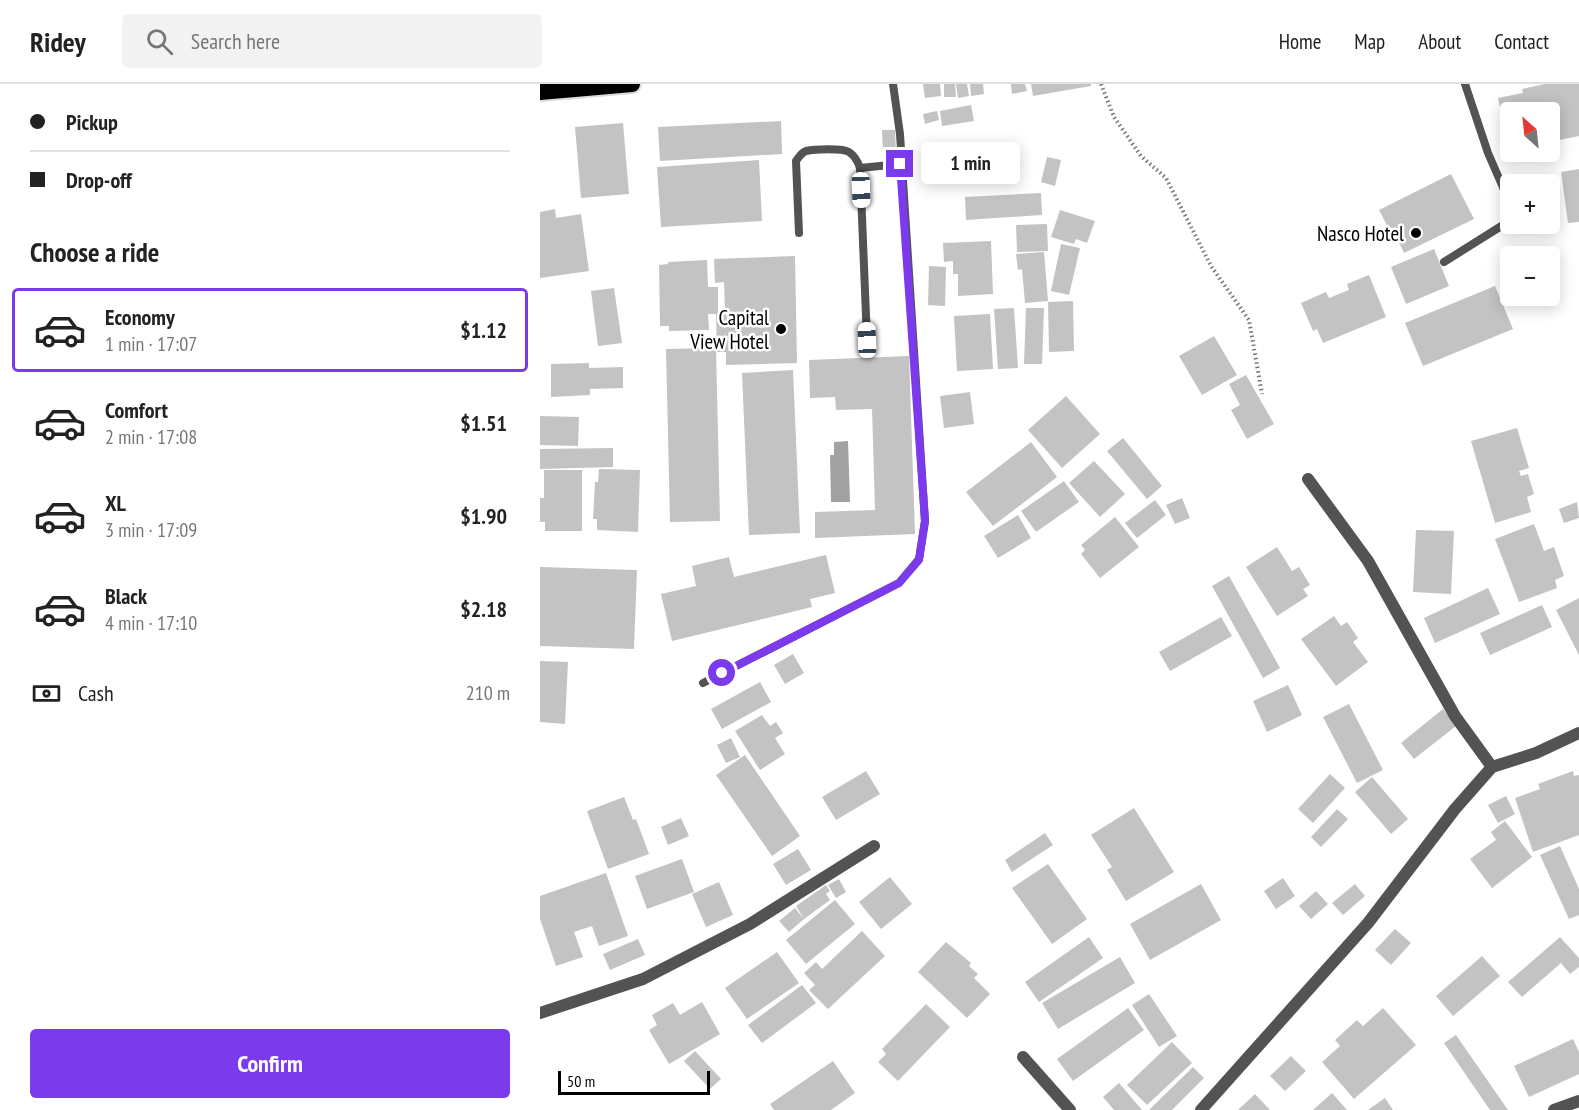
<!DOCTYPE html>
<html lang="en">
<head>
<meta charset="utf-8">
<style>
	:root { --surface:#fff; --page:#f2f2f2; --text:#222; --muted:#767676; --line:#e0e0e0; --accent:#7c3aed }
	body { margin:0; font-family:"PT Sans Narrow",sans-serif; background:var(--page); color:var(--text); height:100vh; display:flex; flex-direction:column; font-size:22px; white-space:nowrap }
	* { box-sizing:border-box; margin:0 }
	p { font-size:20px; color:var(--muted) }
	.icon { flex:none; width:33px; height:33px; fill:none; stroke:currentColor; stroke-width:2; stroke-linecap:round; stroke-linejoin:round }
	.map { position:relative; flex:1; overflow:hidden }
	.drawer { display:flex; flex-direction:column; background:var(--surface); width:540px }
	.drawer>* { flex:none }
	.hud { display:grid; align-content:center; height:132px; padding:0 30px; background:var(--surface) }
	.needle { width:39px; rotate:333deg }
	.fabs { position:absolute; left:960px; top:18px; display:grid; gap:12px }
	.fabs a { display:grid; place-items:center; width:60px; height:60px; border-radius:6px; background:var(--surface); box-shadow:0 3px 15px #0003; font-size:30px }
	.scale { position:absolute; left:18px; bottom:15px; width:152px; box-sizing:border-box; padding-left:6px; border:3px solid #000; border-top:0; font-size:16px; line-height:21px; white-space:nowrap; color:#000; -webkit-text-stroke:4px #fff; paint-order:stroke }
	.end { position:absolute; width:27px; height:27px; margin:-14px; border:8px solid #7c3aed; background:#fff; box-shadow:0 0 0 3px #fff }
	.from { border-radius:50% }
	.bubble { position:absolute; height:42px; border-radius:6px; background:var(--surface); box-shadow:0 3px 15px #0003; font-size:20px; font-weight:700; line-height:42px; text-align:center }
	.car { position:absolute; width:18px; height:36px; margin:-18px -9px; border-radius:8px; box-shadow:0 0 4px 2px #0007; background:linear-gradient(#fff 24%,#345 0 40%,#fff 0 76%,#345 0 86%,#fff 0) }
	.hud b { display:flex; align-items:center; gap:21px; height:57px; font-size:22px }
	.hud b+b { border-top:2px solid var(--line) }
	.hud i { width:15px; height:15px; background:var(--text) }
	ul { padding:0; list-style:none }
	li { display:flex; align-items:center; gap:18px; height:84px; margin:0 12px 9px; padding:0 18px; border:3px solid transparent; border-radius:6px }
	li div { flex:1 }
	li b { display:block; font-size:22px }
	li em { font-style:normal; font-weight:700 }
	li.selected { border-color:var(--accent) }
	li>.icon { width:54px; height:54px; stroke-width:1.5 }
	h2 { padding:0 30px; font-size:27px; line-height:72px }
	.pay { display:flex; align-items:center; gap:15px; height:66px; padding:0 30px; font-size:22px }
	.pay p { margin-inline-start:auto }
	.primary-button { display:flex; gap:12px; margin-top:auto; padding:12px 30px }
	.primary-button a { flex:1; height:69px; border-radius:6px; background:var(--accent); color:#fff; font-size:24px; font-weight:700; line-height:69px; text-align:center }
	header { display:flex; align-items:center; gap:36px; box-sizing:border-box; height:84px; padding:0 30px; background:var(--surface); border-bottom:2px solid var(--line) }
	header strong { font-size:28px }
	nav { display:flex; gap:33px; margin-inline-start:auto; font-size:21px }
	.search { width:420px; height:54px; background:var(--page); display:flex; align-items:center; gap:15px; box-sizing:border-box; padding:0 21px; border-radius:6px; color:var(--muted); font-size:22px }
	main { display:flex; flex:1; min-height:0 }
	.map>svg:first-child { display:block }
</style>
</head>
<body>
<header>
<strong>Ridey</strong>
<div class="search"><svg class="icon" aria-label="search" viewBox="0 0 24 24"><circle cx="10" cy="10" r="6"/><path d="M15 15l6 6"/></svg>Search here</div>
<nav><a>Home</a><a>Map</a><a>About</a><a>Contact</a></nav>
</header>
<main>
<section class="drawer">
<div class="hud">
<b><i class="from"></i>Pickup</b>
<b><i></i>Drop-off</b>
</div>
<h2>Choose a ride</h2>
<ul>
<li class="selected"><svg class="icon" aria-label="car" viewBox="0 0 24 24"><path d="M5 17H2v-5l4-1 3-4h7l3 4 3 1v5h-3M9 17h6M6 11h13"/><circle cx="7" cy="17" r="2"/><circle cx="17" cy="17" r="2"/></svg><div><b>Economy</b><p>1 min · 17:07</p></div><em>$1.12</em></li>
<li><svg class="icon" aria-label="car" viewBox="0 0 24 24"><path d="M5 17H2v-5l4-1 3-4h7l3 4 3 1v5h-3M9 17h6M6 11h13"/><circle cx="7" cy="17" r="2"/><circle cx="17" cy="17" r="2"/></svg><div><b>Comfort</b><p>2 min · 17:08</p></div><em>$1.51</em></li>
<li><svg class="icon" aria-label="car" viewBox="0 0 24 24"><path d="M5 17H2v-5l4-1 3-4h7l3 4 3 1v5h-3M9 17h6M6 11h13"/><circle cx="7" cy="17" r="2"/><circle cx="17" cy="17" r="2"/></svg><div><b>XL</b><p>3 min · 17:09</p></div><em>$1.90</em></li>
<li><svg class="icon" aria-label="car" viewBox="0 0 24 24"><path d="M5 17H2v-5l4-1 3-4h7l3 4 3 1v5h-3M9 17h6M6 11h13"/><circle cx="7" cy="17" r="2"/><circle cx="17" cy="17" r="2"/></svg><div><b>Black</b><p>4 min · 17:10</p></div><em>$2.18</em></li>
</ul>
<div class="pay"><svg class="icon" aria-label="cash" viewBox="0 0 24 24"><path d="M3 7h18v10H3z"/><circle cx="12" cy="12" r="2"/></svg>Cash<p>210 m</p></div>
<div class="primary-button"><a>Confirm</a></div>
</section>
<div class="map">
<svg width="1039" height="1026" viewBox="0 0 1039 1026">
	<rect width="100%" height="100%" fill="#fff"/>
	<path fill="#a1a1a1" d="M308,357l2,61h-19l-1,-47h4v-13z"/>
	<path fill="#c3c3c3" d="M383,0h17l1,12 -16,2z
		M404,0h11l1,13h-12z
		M416,0h11l2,12 -11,2z
		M430,0h13l1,10 -13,2z
		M471,0h14l2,7 -15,3z
		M491,0h60v2l-58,10z
		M1005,0h34v52l-29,6v-30h-40v8l-7,2 -5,-24 25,-5 -1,-4z
		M431,21l3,16 -32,5 -2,-15z
		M397,27l2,9 -14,4 -2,-10z
		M241,37l1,33 -122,7 -2,-34z
		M83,39l6,71 -48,4 -6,-71z
		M342,46h13l1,23h-13z
		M507,73l14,3 -6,26 -14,-4z
		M219,76l3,61 -101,6 -4,-60z
		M1039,85v53l-11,1 -7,-51z
		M911,90l23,45 -70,34 -10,-21 -3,1 -12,-23z
		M501,109l1,22 -76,5 -1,-23z
		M15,125l1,9 25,-4 8,57 -49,7v-66z
		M520,126l35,11 -8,22 -11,-4 -2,5 -23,-7z
		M507,140l1,27 -31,1 -1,-27z
		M451,157l2,53 -35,2v-22h-5v-13l-9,1 -1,-19z
		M521,160l19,4 -11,47 -18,-4z
		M894,165l15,37 -43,18 -15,-37z
		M504,168l4,49 -23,2 -3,-34 -4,1 -2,-16z
		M255,172l2,107 -71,2v-13h-9l-1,-38h-8l1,16 -40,1v-5h-9l-1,-61 9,-1v-2l39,-2 1,27h10v28h7l-1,-33 -9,1 -1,-24z
		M389,182l17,1 -1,39 -17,-1z
		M829,191l17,42 -63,26 -6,-14 -4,2 -12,-28 25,-11 3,6 20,-8 -2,-6z
		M955,202l18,43 -90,37 -18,-43z
		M74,204l8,55 -24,3 -7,-55z
		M533,217l1,50 -25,1 -1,-50z
		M474,224l4,60 -20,1 -4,-60z
		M486,224h18l-2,56h-18z
		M450,230l3,55 -36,2 -3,-55z
		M674,252l23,39 -35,20 -23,-39z
		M176,264l4,173 -50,1 -4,-173z
		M369,272l6,178 -100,4v-26l60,-2 -3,-101 -36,1 -1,-13 -25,1 -1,-38z
		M49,279v5l34,-1v21l-33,1v6l-39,2v-33z
		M253,286l7,163 -51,2 -7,-162z
		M706,291l28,49 -27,15 -16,-29 9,-5 -11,-21z
		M430,308l4,32 -30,4 -4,-32z
		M526,312l34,38 -38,34 -34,-38z
		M0,332l39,1 -1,29 -38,-1z
		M977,344l12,40 -10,3 2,5 7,-2 6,20 -7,3 4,15 -36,11 -24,-82z
		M583,354l39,48 -15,13 -40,-48z
		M491,358l26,35 -64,49 -27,-34z
		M73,364v19l-73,2v-20z
		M554,377l31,33 -25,23 -31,-34z
		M59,385l41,1 -2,62 -41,-2v-11h-4l2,-37h3z
		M4,386h38v61h-37v-9h-5v-24h4z
		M524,397l15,21 -43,30 -15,-21z
		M642,414l8,20 -15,6 -9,-19z
		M615,416l11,15 -29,23 -12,-15z
		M1037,418l2,16 -15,5 -5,-14z
		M478,431l13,23 -33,20 -14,-22z
		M575,433l24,30 -39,31 -19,-24 4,-4 -4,-5z
		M994,440l10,27 10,-4 10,29 -9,4 2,8 -38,14 -24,-63z
		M876,446l38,1 -3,63 -38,-2z
		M737,463l15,24 7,-4 11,18 -7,4 5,7 -31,20 -31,-49z
		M286,471l9,38 -25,6 2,8 -140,34 -11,-47 35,-8 -4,-20 37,-9 5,20z
		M0,483l97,3 -3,79 -94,-3z
		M689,492l51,92 -17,10 -51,-92z
		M948,504l12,26 -65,29 -11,-25z
		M1039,514v57l-23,-45z
		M1002,521l10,22 -62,28 -10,-22z
		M794,532l7,10 6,-4 11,16 -5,4 15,20 -32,24 -35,-47z
		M681,533l11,19 -62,35 -11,-19z
		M253,570l11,19 -19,11 -11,-19z
		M0,577l28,1 -3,62 -25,-2z
		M220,598l11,20 -49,27 -11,-20z
		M748,601l14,30 -35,17 -14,-31z
		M809,620l34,66 -26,13 -34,-66z
		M903,625l13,17 -42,33 -13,-16z
		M222,631l8,11 6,-4 7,11 -8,5 10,16 -25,16 -25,-39z
		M191,654l9,19 -14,6 -9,-18z
		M205,671l55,81 -28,20 -56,-81z
		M326,687l14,23 -44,26 -14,-23z
		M1033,687l1,5 5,-1v60l-46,17 -18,-54 25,-9 -2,-5z
		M790,690l15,14 -32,35 -15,-14z
		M832,693l36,42 -17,15 -36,-42z
		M966,712l9,18 -17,9 -10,-18z
		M84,713l9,23 3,-1 13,35 -41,15 -21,-58z
		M594,724l40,64 -48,29 -19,-31 5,-3 -21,-32z
		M797,725l11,10 -27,28 -10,-10z
		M141,734l8,18 -21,9 -7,-18z
		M965,737l27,36 -40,31 -22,-29 26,-19 -5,-8z
		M505,749l8,12 -41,27 -7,-12z
		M1020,762l19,43v26l-10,4 -29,-64z
		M258,765l13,21 -25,15 -13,-21z
		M142,775l12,33 -47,17 -12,-33z
		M508,780l39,55 -35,25 -40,-56z
		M66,789l22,63 -29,10 -7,-20 -18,6 9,25 -27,9 -16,-47v-23z
		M350,793l22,27 -31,25 -22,-27z
		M743,794l12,18 -19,13 -12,-18z
		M299,795l7,13 -10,6 -8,-13z
		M179,798l14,33 -27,12 -14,-33z
		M661,800l20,36 -71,40 -20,-36z
		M815,800l10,12 -22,19 -11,-12z
		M286,801l4,6 -4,3 4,6 -26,19 -8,-13z
		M776,807l12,13 -17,15 -12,-13z
		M295,816l20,24 -49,40 -20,-24z
		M255,824l9,11 -15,13 -10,-11z
		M855,845l16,14 -20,22 -16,-15z
		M322,847l23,25 -57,53 -19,-19 6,-5 -11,-12 12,-11 6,7z
		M549,853l14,21 -64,44 -14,-20z
		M1020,853l19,21v9l-9,7 -9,-11 -39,34 -14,-15z
		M98,855l7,16 -35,15 -7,-16z
		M406,858l25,21 -2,3 9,8 -4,4 16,16 -23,24 -49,-46z
		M237,868l22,31 -52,36 -22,-31z
		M942,872l18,20 -47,40 -17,-20z
		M580,873l15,26 -77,46 -16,-26z
		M262,901l14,18 -54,40 -14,-18z
		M609,910l28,42 -18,11 -27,-42z
		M162,918l18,32 -51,30 -20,-34 8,-5 -5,-10 21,-12 7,12z
		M386,920l24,23 -52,54 -20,-19 8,-8 -4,-5z
		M588,924l16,22 -71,51 -16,-22z
		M843,924l33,37 -62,54 -32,-37 18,-16 -5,-6 22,-20 6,6z
		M916,951l52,75h-18l-46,-67z
		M1033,955l6,13v22l-50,23 -15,-31z
		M632,958l20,21 -45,42 -20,-20z
		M155,967l26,28 -11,10 -26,-28z
		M751,972l15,15 -21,20 -15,-15z
		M293,977l22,32 -24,17h-57l-4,-6z
		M653,983l11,11 -32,32h-23z
		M579,999l23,27h-28l-11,-13z
		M792,1009l15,17h-34z
		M715,1010l15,16h-32z
		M845,1014l8,12h-25z"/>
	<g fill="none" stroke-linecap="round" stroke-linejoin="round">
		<defs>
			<path id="trunk" d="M0,8l92,-8"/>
		</defs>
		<use href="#trunk" stroke="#dbdbdb" stroke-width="20"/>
		<path stroke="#757575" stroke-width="4" stroke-dasharray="1.5 3" stroke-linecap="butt" d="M561,0l13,33 27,39 25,22 45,88 38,54 13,74"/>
		<path stroke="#535353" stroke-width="8" d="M320,84l40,-4
			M259,149l-3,-72c3,-4 5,-8 10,-10 8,-2 37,-3 43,1 6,4 9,10 11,16l7,172
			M904,178l59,-37 6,-13 -1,-13 -20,-46 -23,-69
			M163,599l196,-100 20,-24 6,-38 -25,-387 -7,-50"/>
		<path stroke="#535353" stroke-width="12" d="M768,395l60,82 87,155 37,51
			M0,929l103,-34 107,-55 124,-78
			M483,973l47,53
			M661,1026l167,-187 87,-114 37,-42 44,-14 43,-20
			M1014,1026l25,-9"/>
		<use href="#trunk" stroke="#000" stroke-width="16"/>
	</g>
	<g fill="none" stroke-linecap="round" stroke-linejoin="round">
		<path stroke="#7c3aed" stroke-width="8" d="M182,589l177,-90 20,-23 6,-39 -25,-357"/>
	</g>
	<g fill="#000" stroke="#fff" stroke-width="2">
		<circle cx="876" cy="149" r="6"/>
		<circle cx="241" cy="245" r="6"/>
	</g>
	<g text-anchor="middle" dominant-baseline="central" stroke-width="5" stroke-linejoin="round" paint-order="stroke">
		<g font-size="21" fill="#000" stroke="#fff" text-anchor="end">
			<text x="864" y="149">Nasco Hotel</text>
			<text x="229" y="233">Capital<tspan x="229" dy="24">View Hotel</tspan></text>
		</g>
	</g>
</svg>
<div class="fabs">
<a><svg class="needle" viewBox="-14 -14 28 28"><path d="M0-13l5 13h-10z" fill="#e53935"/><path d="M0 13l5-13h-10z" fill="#767676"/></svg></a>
<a>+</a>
<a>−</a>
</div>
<div class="scale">50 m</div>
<i class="end from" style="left:182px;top:589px"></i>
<i class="end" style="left:360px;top:80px"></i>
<div class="bubble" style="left:381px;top:58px;width:99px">1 min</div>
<i class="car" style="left:321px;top:106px;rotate:178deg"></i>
<i class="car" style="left:327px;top:256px;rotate:358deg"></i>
</div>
</main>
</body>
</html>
